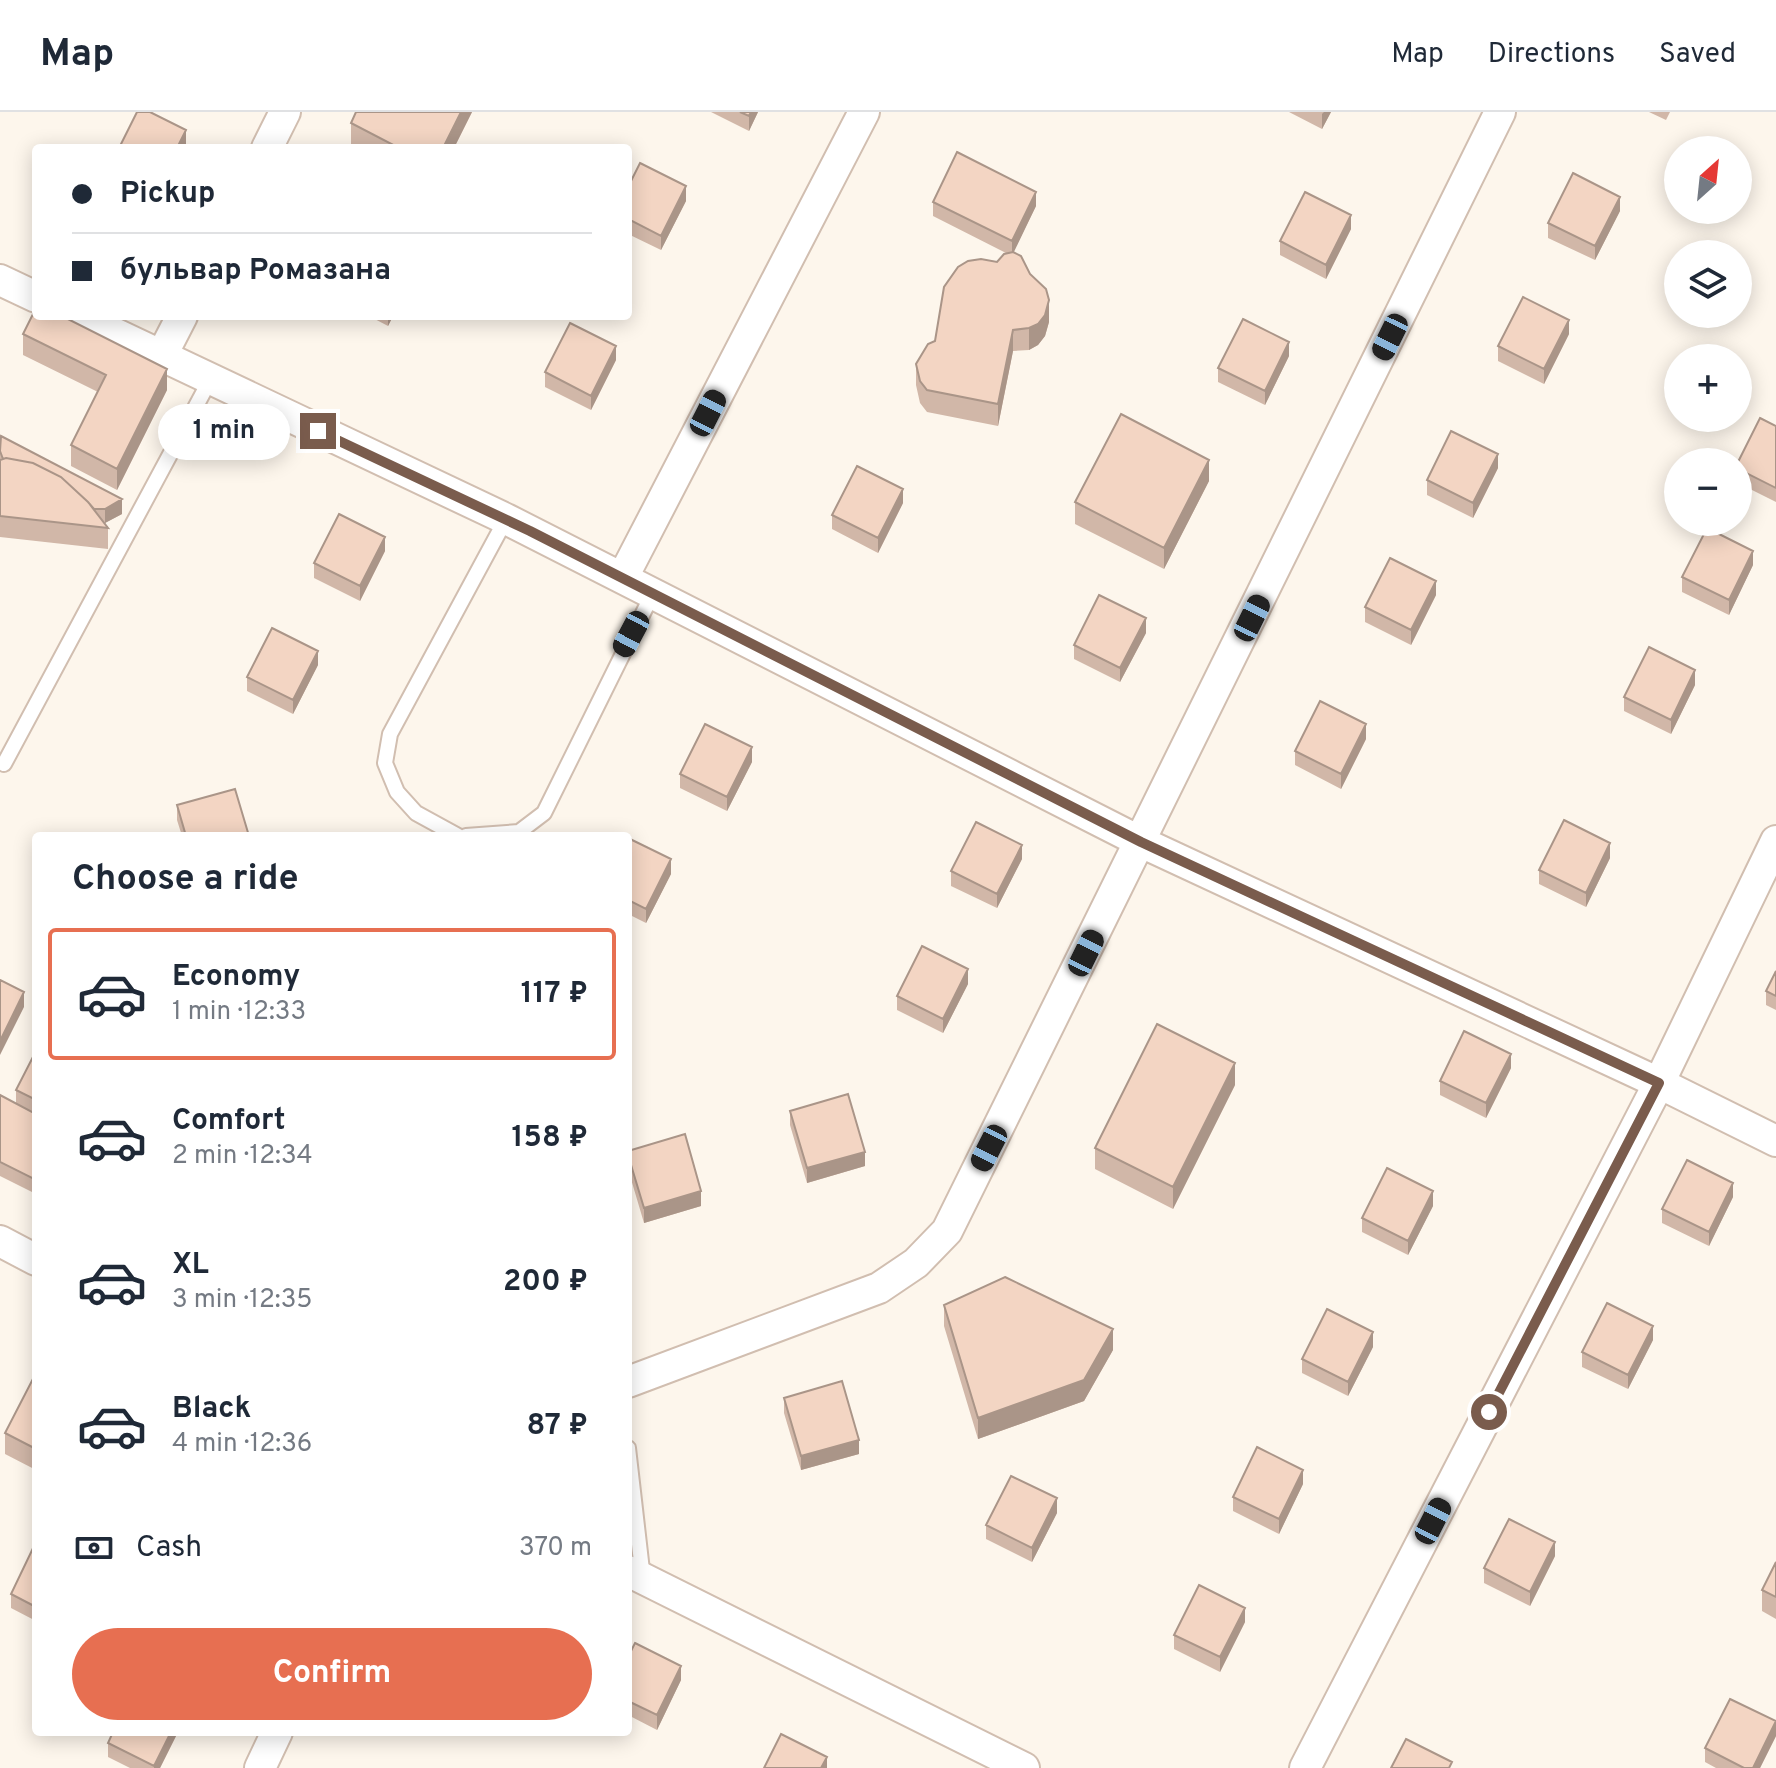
<!DOCTYPE html>
<html lang="en">
<head>
<meta charset="utf-8">
<style>
	:root { --surface:#fff; --page:#f2f2f3; --text:#1f2937; --muted:#747a83; --line:#e0e1e3; --accent:#e76f51 }
	body { margin:0; font-family:Overpass,sans-serif; background:var(--page); color:var(--text); height:100vh; display:flex; flex-direction:column; font-size:30px; white-space:nowrap }
	* { box-sizing:border-box; margin:0 }
	p { font-size:26px; color:var(--muted) }
	.icon { flex:none; width:44px; height:44px; fill:none; stroke:currentColor; stroke-width:2; stroke-linecap:round; stroke-linejoin:round }
	.map { position:relative; flex:1; overflow:hidden }
	.sheet { position:absolute; left:32px; top:720px; width:600px; height:904px; display:flex; flex-direction:column; background:var(--surface); border-radius:8px; box-shadow:0 4px 20px #0003 }
	.sheet>* { flex:none }
	.hud { position:absolute; left:32px; top:32px; width:600px; height:176px; border-radius:8px; box-shadow:0 4px 20px #0003; display:grid; align-content:center; height:176px; padding:0 40px; background:var(--surface) }
	.needle { width:52px; rotate:27deg }
	.controls { position:absolute; left:1664px; top:24px; display:grid; gap:16px }
	.controls a { display:grid; place-items:center; width:88px; height:88px; border-radius:50%; background:var(--surface); box-shadow:0 4px 20px #0003; font-size:40px }
	.end { position:absolute; width:36px; height:36px; margin:-18px; border:10px solid #7a5c4d; background:#fff; box-shadow:0 0 0 4px #fff }
	.from { border-radius:50% }
	.bubble { position:absolute; height:56px; border-radius:28px; background:var(--surface); box-shadow:0 4px 20px #0003; font-size:26px; font-weight:700; line-height:56px; text-align:center }
	.car { position:absolute; width:24px; height:48px; margin:-24px -12px; border-radius:10px; box-shadow:0 0 6px 2px #0007; background:linear-gradient(#222 24%,#8ab4d8 0 40%,#222 0 76%,#8ab4d8 0 86%,#222 0) }
	.hud b { display:flex; align-items:center; gap:28px; height:76px; font-size:30px }
	.hud b+b { border-top:2px solid var(--line) }
	.hud i { width:20px; height:20px; background:var(--text) }
	ul { padding:0; list-style:none }
	li { display:flex; align-items:center; gap:24px; height:132px; margin:0 16px 12px; padding:0 24px; border:4px solid transparent; border-radius:8px }
	li div { flex:1 }
	li b { display:block; font-size:30px }
	li em { font-style:normal; font-weight:700 }
	li.current { border-color:var(--accent) }
	li>.icon { width:72px; height:72px; stroke-width:1.5 }
	h2 { padding:0 40px; font-size:36px; line-height:96px }
	.pay { display:flex; align-items:center; gap:20px; height:88px; padding:0 40px; font-size:30px }
	.pay p { margin-inline-start:auto }
	.cta { display:flex; gap:16px; margin-top:auto; padding:16px 40px }
	.cta a { flex:1; height:92px; border-radius:48px; background:var(--accent); color:#fff; font-size:32px; font-weight:700; line-height:92px; text-align:center }
	header { display:flex; align-items:center; gap:48px; box-sizing:border-box; height:112px; padding:0 40px; background:var(--surface); border-bottom:2px solid var(--line) }
	header strong { font-size:38px }
	nav { display:flex; gap:44px; margin-inline-start:auto; font-size:28px }
	.map>svg:first-child { display:block }
</style>
</head>
<body>
<header>
<strong>Map</strong>
<nav><a>Map</a><a>Directions</a><a>Saved</a></nav>
</header>
<div class="map">
<svg width="1776" height="1656" viewBox="0 0 1776 1656">
	<rect width="100%" height="100%" fill="#fdf6ec"/>
	<g fill="none" stroke-linecap="round" stroke-linejoin="round">
		<defs>
			<path id="service" d="M4,652l206,-384
				M458,724l-42,-23 -19,-21 -12,-29 5,-29 116,-215
				M466,724l53,-4 25,-19 108,-218
				M628,1336l15,131"/>
			<path id="minor" d="M267,36l18,-36
				M0,168l36,17
				M78,204l428,203 635,323 518,241 117,58
				M162,243l20,-39
				M623,465l241,-465
				M0,1129l36,19
				M628,1270l251,-94 37,-25 31,-32 553,-1119
				M628,1459l396,197
				M260,1656l17,-36
				M1305,1656l354,-685 117,-242"/>
		</defs>
		<use href="#service" stroke="#d1beb0" stroke-width="18"/>
		<use href="#minor" stroke="#d1beb0" stroke-width="34"/>
		<use href="#service" stroke="#fff" stroke-width="14"/>
		<use href="#minor" stroke="#fff" stroke-width="30"/>
	</g>
	<path fill="#d1b7a8" d="M356,0h116l-18,36h-96l-7,-4v-21z
		M711,0h47l-9,19z
		M1289,0h42l-9,17z
		M1649,0h21l-4,8z
		M628,75l58,14 -25,49 -33,-16z
		M933,90l103,4 -23,46 36,70 -4,14 -7,9 -9,5 -16,1 -15,75 -71,-14 -7,-9 -4,-18v-21l81,-102 9,-9 -73,-37z
		M1620,99l-25,49 -47,-22v-15z
		M1351,117l-25,50 -46,-24v-14z
		M369,204h24l-5,10z
		M23,222l144,56 -50,100 -46,-24v-21l27,-53 -75,-37z
		M1569,222l-25,50 -46,-23v-15z
		M1289,244l-24,49 -47,-23v-14z
		M616,248l-25,50 -46,-23v-15z
		M1776,314v76l-38,-19v-21z
		M0,328l122,74 -17,9 3,5v21l-108,-12z
		M1498,356l-25,50 -46,-23v-15z
		M1209,369l-45,88 -89,-45v-22z
		M903,391l-25,50 -46,-24v-14z
		M385,439l-25,50 -46,-23v-15z
		M1753,453l-24,50 -47,-23v-15z
		M1436,483l-25,50 -46,-23v-15z
		M1146,521l-26,49 -46,-23v-14z
		M318,553l-25,49 -46,-23v-14z
		M1695,573l-24,49 -47,-23v-14z
		M1366,627l-25,50 -46,-24v-14z
		M752,650l-25,49 -47,-23v-14z
		M177,693l72,31h-67l-5,-16z
		M628,726l43,36 -25,49 -18,-9z
		M1610,746l-24,49 -47,-23v-14z
		M1022,747l-25,49 -46,-22v-15z
		M1776,859v39l-10,-5v-14z
		M968,872l-25,49 -46,-23v-14z
		M36,939v143l-36,-18v-81l16,9v-14z
		M1511,956l-25,50 -46,-23v-14z
		M1235,973l-62,124 -78,-40v-21z
		M790,999l75,55 -58,17 -17,-58z
		M628,1039l73,55 -57,17 -16,-54z
		M1733,1085l-24,49 -47,-23v-14z
		M1433,1094l-25,49 -46,-23v-14z
		M944,1193l169,45 -29,51 -106,38 -34,-113z
		M1653,1228l-25,49 -46,-22v-15z
		M1373,1235l-25,49 -46,-23v-14z
		M36,1261v97l-31,-16v-21z
		M784,1286l75,56 -58,16 -17,-57z
		M1303,1372l-24,50 -46,-23v-14z
		M1057,1401l-25,49 -46,-23v-14z
		M36,1433v76l-25,-13v-14z
		M1555,1444l-25,50 -46,-23v-15z
		M1776,1450v57l-14,-8v-21z
		M1245,1510l-25,50 -46,-23v-14z
		M628,1545l53,23 -24,50 -29,-15z
		M113,1620h65l-18,36h-30l-22,-11v-14z
		M1776,1624l-16,32h-44l-11,-6v-14z"/>
	<path fill="#aa9588" d="M461,0h11l-18,36h-11z
		M751,0h7l-9,19v-15z
		M1324,0h7l-9,17v-15z
		M186,18v14l-2,4h-7z
		M686,74v15l-25,49v-14z
		M1036,80v14l-24,50v-15z
		M1620,85v14l-25,49v-14z
		M1351,103v14l-25,50v-14z
		M1049,188v22l-4,14 -7,9 -9,5v-22z
		M388,204h5l-5,10z
		M1569,208v14l-25,50v-15z
		M1013,218v21l-15,75v-22z
		M1289,230v14l-24,49v-14z
		M616,234v14l-25,50v-14z
		M167,257v21l-50,100v-21z
		M1498,342v14l-25,50v-15z
		M1209,348v21l-45,88v-21z
		M903,377v14l-25,50v-15z
		M122,387v15l-17,9v-14z
		M385,425v14l-25,50v-15z
		M1753,439v14l-24,50v-15z
		M1436,469v14l-25,50v-15z
		M1146,506v15l-26,49v-14z
		M318,539v14l-25,49v-14z
		M1695,558v15l-24,49v-14z
		M1366,612v15l-25,50v-15z
		M752,635v15l-25,49v-14z
		M1610,731v15l-24,49v-14z
		M1022,733v14l-25,49v-14z
		M671,747v15l-25,49v-14z
		M968,857v15l-25,49v-14z
		M24,880v15l-24,48v-14z
		M1511,942v14l-25,50v-15z
		M1235,951v22l-62,124v-22z
		M865,1040v14l-58,17v-15z
		M1733,1071v14l-24,49v-14z
		M701,1079v15l-57,17v-15z
		M1433,1079v15l-25,49v-14z
		M1653,1214v14l-25,49v-14z
		M1113,1217v21l-29,51 -106,38v-21z
		M1373,1220v15l-25,49v-14z
		M859,1328v14l-58,16v-14z
		M1303,1358v14l-24,50v-15z
		M1057,1386v15l-25,49v-14z
		M1555,1430v14l-25,50v-14z
		M1245,1496v14l-25,50v-15z
		M681,1554v14l-24,50v-15z
		M1776,1609v15l-16,32h-7z
		M171,1620h7l-18,36h-6v-2z
		M827,1645v11h-6z"/>
	<path fill="#f3d5c3" stroke="#aa9588" stroke-width="2" d="M137,0h13l36,18 -9,18h-58z
		M356,0h105l-18,36h-44l-48,-25z
		M740,0h11l-2,4z
		M957,40l79,40 -24,49 -79,-39z
		M640,51l46,23 -25,50 -33,-17v-32z
		M1573,61l47,24 -25,49 -47,-23z
		M1305,80l46,23 -25,50 -46,-24z
		M1013,140l8,4 9,18 16,15 3,11 -4,15 -7,9 -9,4 -16,2 -15,74 -71,-14 -7,-9 -4,-17 12,-20 7,-3 9,-54 14,-20 10,-6 13,-2 16,3 7,-8z
		M1523,185l46,23 -25,49 -46,-23z
		M36,196v8h26l105,53 -50,100 -46,-24 35,-70 -83,-41z
		M1243,207l46,23 -24,49 -47,-23z
		M570,211l46,23 -25,50 -46,-24z
		M1121,302l88,46 -45,88 -89,-46z
		M1760,306l16,8v62l-38,-19v-7z
		M1451,319l47,23 -25,49 -46,-23z
		M1,324l121,63 -17,10h-11l-6,-7 -27,-25 -28,-14 -27,-5 -3,1 -3,-8z
		M6,346l27,5 28,14 27,25 20,26 -108,-12v-56z
		M857,354l46,23 -25,49 -46,-23z
		M339,402l46,23 -25,49 -46,-23z
		M1707,416l46,23 -24,49 -47,-23z
		M1390,446l46,23 -25,49 -46,-23z
		M1099,483l47,23 -26,50 -46,-23z
		M272,516l46,23 -25,49 -46,-23z
		M1649,535l46,23 -24,50 -47,-23z
		M1320,589l46,23 -25,50 -46,-23z
		M705,612l47,23 -25,50 -47,-23z
		M235,677l14,47h-63l-9,-31z
		M1564,708l46,23 -24,50 -47,-23z
		M976,710l46,23 -25,49 -46,-23z
		M628,726l43,21 -25,50 -18,-9z
		M922,834l46,23 -25,50 -46,-23z
		M1776,859v25l-10,-5z
		M0,868l24,12 -24,49z
		M1157,912l78,39 -62,124 -78,-39z
		M1464,919l47,23 -25,49 -46,-22z
		M36,939v49l-20,-10z
		M848,982l17,58 -58,16 -17,-57z
		M0,983l36,19v66l-36,-18z
		M685,1022l16,57 -57,17 -16,-53v-4z
		M1687,1048l46,23 -24,49 -47,-23z
		M1387,1056l46,23 -25,50 -46,-23z
		M1005,1165l108,52 -29,51 -106,38 -34,-113z
		M1607,1191l46,23 -25,49 -46,-23z
		M1327,1197l46,23 -25,50 -46,-23z
		M36,1261v76l-31,-16z
		M842,1269l17,59 -58,16 -17,-58z
		M1257,1335l46,23 -24,49 -46,-22z
		M1011,1364l46,22 -25,50 -46,-23z
		M1509,1407l46,23 -25,50 -46,-24z
		M35,1432l1,1v62l-25,-13z
		M1776,1450v35l-14,-7z
		M1199,1473l46,23 -25,49 -46,-22z
		M635,1531l46,23 -24,49 -29,-14v-44z
		M1730,1587l46,22 -23,47h-9l-39,-20z
		M113,1620h58l-17,34 -46,-23z
		M781,1622l46,23 -6,11h-57z
		M1406,1627l46,23 -3,6h-58z"/>
	<g fill="none" stroke-linecap="round" stroke-linejoin="round">
		<path stroke="#7a5c4d" stroke-width="10" d="M318,319l212,100 611,311 518,241 -170,329"/>
	</g>
</svg>
<div class="controls">
<a><svg class="needle" viewBox="-14 -14 28 28"><path d="M0-13l5 13h-10z" fill="#e53935"/><path d="M0 13l5-13h-10z" fill="#747a83"/></svg></a>
<a><svg class="icon" aria-label="layers" viewBox="0 0 24 24"><path d="M12 4l9 5-9 5-9-5zM3 14l9 5 9-5"/></svg></a>
<a>+</a>
<a>−</a>
</div>
<i class="end from" style="left:1489px;top:1300px"></i>
<i class="end" style="left:318px;top:319px"></i>
<div class="bubble" style="left:158px;top:292px;width:132px">1 min</div>
<i class="car" style="left:1390px;top:225px;rotate:206deg"></i>
<i class="car" style="left:708px;top:301px;rotate:27deg"></i>
<i class="car" style="left:1252px;top:506px;rotate:26deg"></i>
<i class="car" style="left:631px;top:522px;rotate:208deg"></i>
<i class="car" style="left:1086px;top:841px;rotate:26deg"></i>
<i class="car" style="left:989px;top:1036px;rotate:207deg"></i>
<i class="car" style="left:1433px;top:1409px;rotate:27deg"></i>
<div class="hud">
<b><i class="from"></i>Pickup</b>
<b><i></i>бульвар Ромазана</b>
</div>
<section class="sheet">
<h2>Choose a ride</h2>
<ul>
<li class="current"><svg class="icon" aria-label="car" viewBox="0 0 24 24"><path d="M5 17H2v-5l4-1 3-4h7l3 4 3 1v5h-3M9 17h6M6 11h13"/><circle cx="7" cy="17" r="2"/><circle cx="17" cy="17" r="2"/></svg><div><b>Economy</b><p>1 min · 12:33</p></div><em>117 ₽</em></li>
<li><svg class="icon" aria-label="car" viewBox="0 0 24 24"><path d="M5 17H2v-5l4-1 3-4h7l3 4 3 1v5h-3M9 17h6M6 11h13"/><circle cx="7" cy="17" r="2"/><circle cx="17" cy="17" r="2"/></svg><div><b>Comfort</b><p>2 min · 12:34</p></div><em>158 ₽</em></li>
<li><svg class="icon" aria-label="car" viewBox="0 0 24 24"><path d="M5 17H2v-5l4-1 3-4h7l3 4 3 1v5h-3M9 17h6M6 11h13"/><circle cx="7" cy="17" r="2"/><circle cx="17" cy="17" r="2"/></svg><div><b>XL</b><p>3 min · 12:35</p></div><em>200 ₽</em></li>
<li><svg class="icon" aria-label="car" viewBox="0 0 24 24"><path d="M5 17H2v-5l4-1 3-4h7l3 4 3 1v5h-3M9 17h6M6 11h13"/><circle cx="7" cy="17" r="2"/><circle cx="17" cy="17" r="2"/></svg><div><b>Black</b><p>4 min · 12:36</p></div><em>87 ₽</em></li>
</ul>
<div class="pay"><svg class="icon" aria-label="cash" viewBox="0 0 24 24"><path d="M3 7h18v10H3z"/><circle cx="12" cy="12" r="2"/></svg>Cash<p>370 m</p></div>
<div class="cta"><a>Confirm</a></div>
</section>
</div>
</body>
</html>
